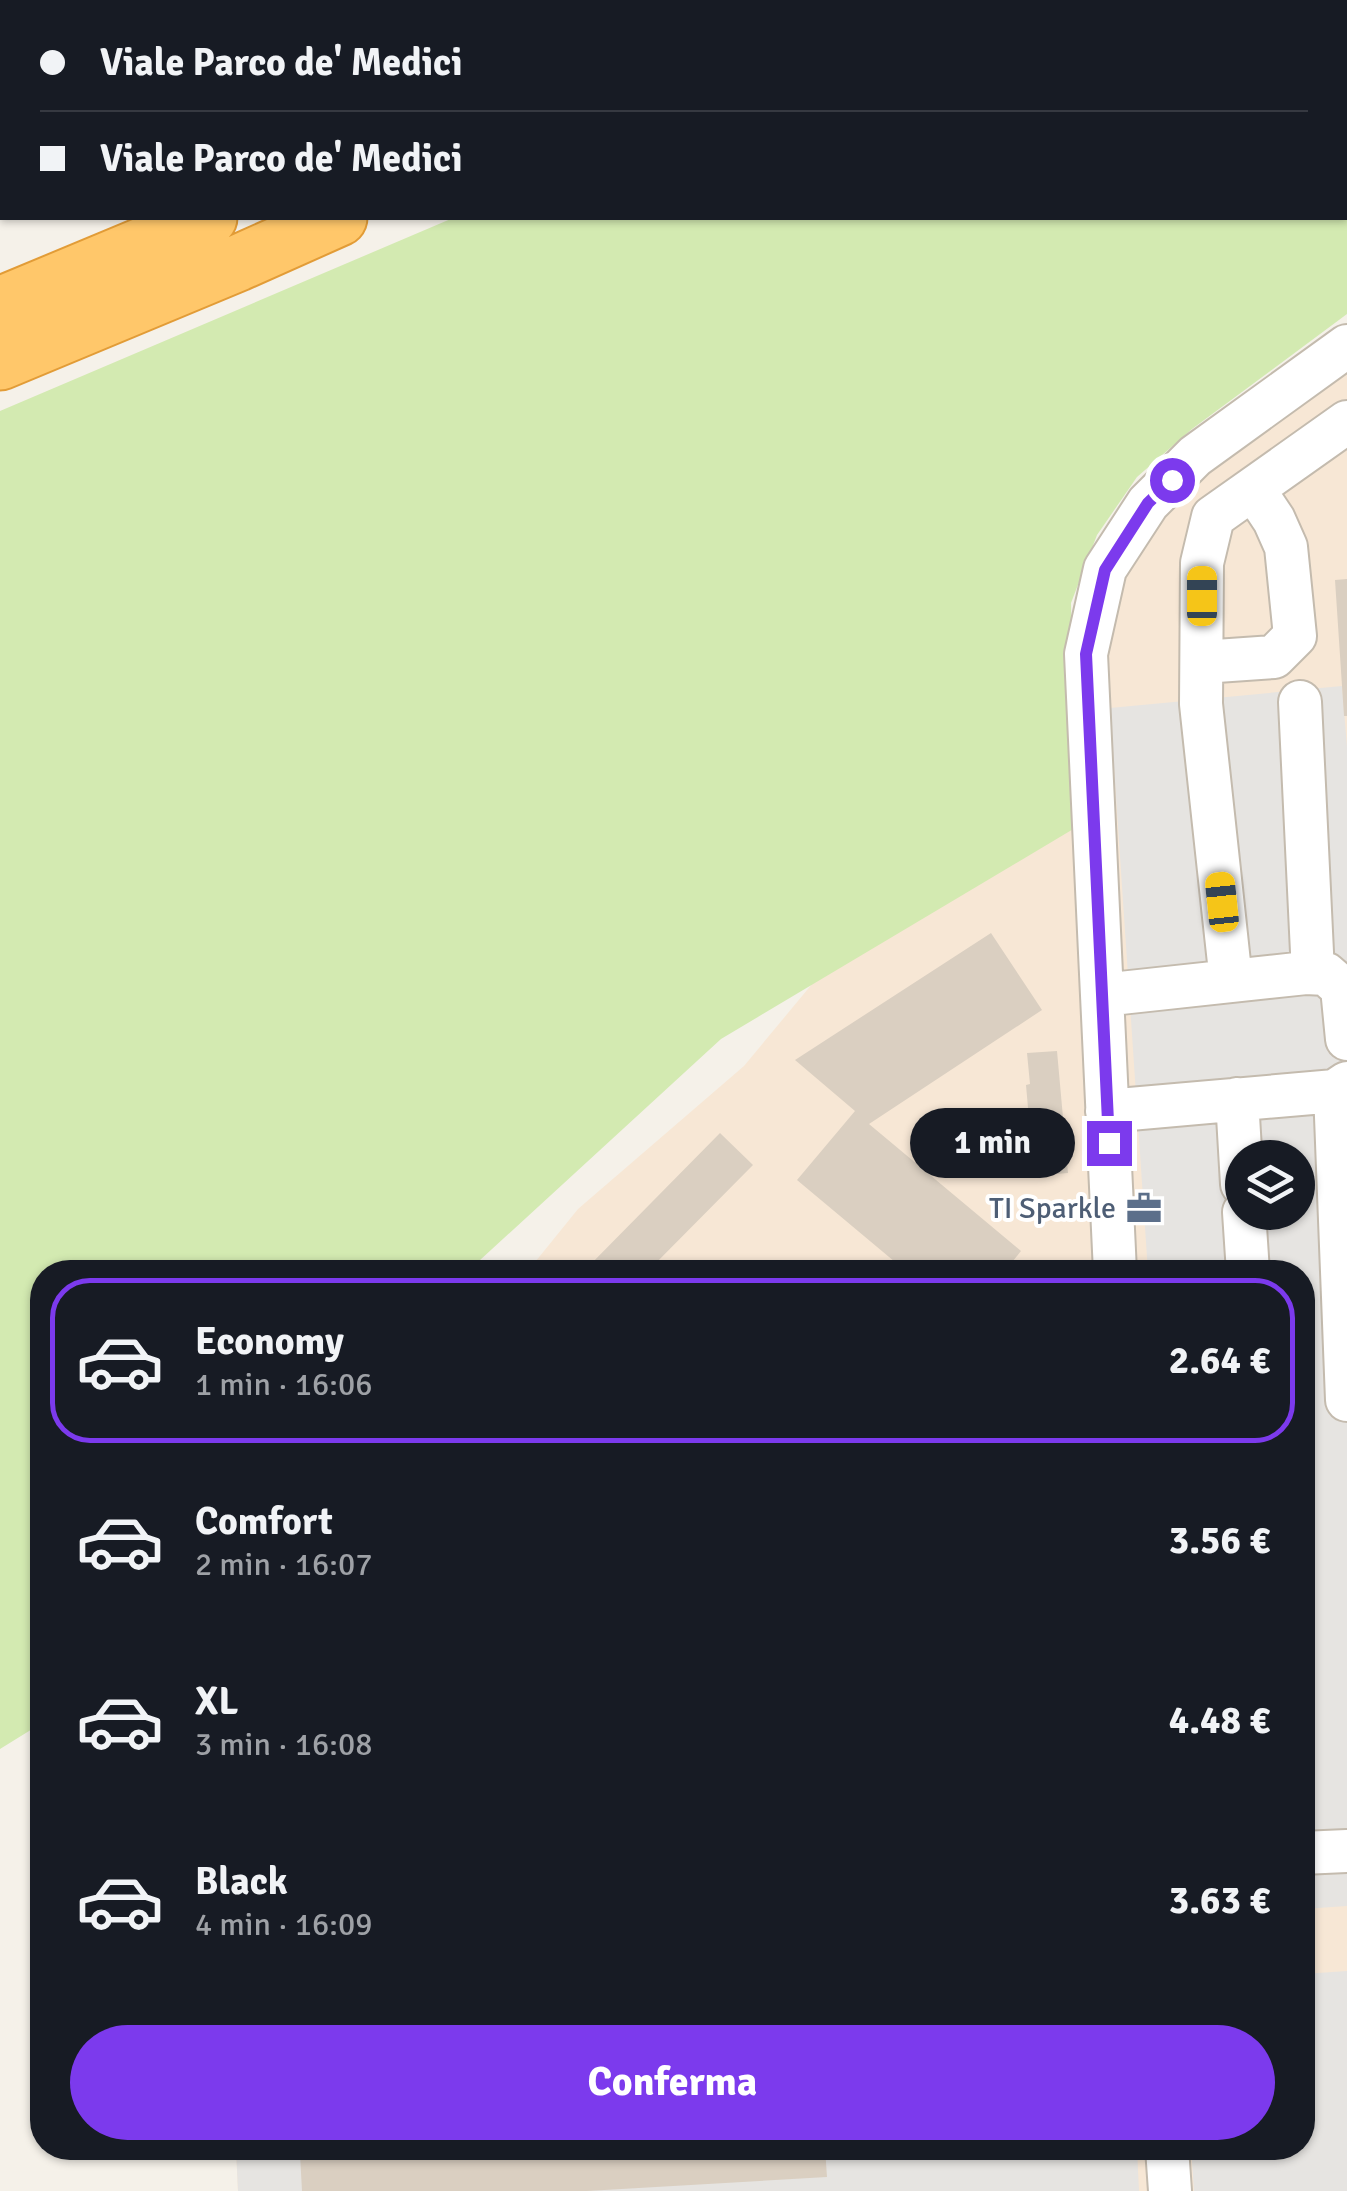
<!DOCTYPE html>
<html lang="it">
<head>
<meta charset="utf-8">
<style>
	:root { --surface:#171b24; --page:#20242c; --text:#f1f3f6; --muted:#9ea1a6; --line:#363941; --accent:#7c3aed }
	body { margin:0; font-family:Signika,sans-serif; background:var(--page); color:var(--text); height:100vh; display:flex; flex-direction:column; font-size:38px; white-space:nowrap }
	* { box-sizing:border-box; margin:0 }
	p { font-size:32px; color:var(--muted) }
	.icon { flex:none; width:55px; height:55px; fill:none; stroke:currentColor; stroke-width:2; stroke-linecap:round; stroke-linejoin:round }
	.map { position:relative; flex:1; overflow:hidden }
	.sheet { position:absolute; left:30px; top:1260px; width:1285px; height:900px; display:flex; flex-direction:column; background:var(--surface); border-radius:40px; box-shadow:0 2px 8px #0004 }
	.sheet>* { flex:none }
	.hud { position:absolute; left:0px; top:0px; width:1348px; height:220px; box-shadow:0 2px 8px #0004; display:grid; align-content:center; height:220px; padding:0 40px; background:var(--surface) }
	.fabs { position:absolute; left:1225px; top:1140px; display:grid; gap:20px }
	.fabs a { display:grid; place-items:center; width:90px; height:90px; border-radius:50%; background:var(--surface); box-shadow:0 2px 8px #0004; font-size:50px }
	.end { position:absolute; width:45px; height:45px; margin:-22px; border:12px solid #7c3aed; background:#fff; box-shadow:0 0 0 5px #fff }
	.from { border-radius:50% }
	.bubble { position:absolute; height:70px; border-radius:35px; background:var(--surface); box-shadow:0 2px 8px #0004; font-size:32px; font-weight:700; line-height:70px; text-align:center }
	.car { position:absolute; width:30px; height:60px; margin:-30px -15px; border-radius:12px; box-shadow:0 0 8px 2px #0007; background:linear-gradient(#f5c518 24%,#345 0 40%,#f5c518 0 76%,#345 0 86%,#f5c518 0) }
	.hud b { display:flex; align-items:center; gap:35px; height:95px; font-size:38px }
	.hud b+b { border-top:2px solid var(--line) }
	.hud i { width:25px; height:25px; background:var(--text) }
	ul { padding:18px 0 0; list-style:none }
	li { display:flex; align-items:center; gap:30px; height:165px; margin:0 20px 15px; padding:0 20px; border:5px solid transparent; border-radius:40px }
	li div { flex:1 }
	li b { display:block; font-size:38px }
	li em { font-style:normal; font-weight:700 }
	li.current { border-color:var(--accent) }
	li>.icon { width:90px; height:90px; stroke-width:1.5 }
	.cta { display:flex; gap:20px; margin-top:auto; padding:20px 40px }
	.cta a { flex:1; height:115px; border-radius:60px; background:var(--accent); color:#fff; font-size:40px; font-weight:700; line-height:115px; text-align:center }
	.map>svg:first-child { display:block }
</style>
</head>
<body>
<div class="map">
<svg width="1347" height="2191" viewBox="0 0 1347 2191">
	<rect width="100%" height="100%" fill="#f5f1e9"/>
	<path fill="#f7e7d5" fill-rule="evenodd" d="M1347,346v1845h-1109l-2,-43h1066v-876h-775l51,-63 166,-143 342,-412 62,-151zM1242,1158h56v54h-56z"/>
	<path fill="#d3eab1" d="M0,0h461l-6,2h-453v208l-2,1z
		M895,0h452v314l-155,115 -55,48 -40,58 -26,68 4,225 -354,211 -254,233h-425v451l-42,26v-1338l453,-193h892v-216h-454z"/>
	<path fill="#e6e4e1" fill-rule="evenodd" d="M1342,686l5,61v1159l-44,3 -1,-637h-154l-38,-564zM1242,1158h56v54h-56z
		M1347,1971v220h-153l-3,-43h111l1,-174z
		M236,2148h901l2,43h-901z"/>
	<path fill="#dacfc1" d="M1347,579v137h-3l-9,-136z
		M991,933l51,77 -173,114 152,127 -17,21h-97l-110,-92 58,-69 -60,-51z
		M1057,1051l11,122 -34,3 -8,-91 4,-1 -3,-31z
		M720,1133l33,32 -106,107h-64z
		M410,2148h415l2,29 -240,14h-285l-2,-37z"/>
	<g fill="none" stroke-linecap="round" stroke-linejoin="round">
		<defs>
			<path id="minor" d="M1202,662l72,-5 21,-21 -9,-89 -12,-27 -20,-30
				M1300,702l13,271
				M1231,981l-30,-277 1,-141 11,-46 134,-95
				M1102,995l204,-22 20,1 16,14 5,51
				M1335,1091l12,309
				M1237,1099l5,85
				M1107,1111l228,-20 12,-8
				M1244,1212l4,60
				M1115,1272l-29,-618 19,-85 43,-66 47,-47 152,-110
				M1302,1853l45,-2
				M1167,2148l3,43"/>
			<path id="highway" d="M662,2l5,-2
				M777,2l4,-2
				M0,305l209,-87
				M0,362l238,-99 101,-45"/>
		</defs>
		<use href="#minor" stroke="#c4bbae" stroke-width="46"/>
		<use href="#highway" stroke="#e29c37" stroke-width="59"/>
		<use href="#minor" stroke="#fff" stroke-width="42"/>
		<use href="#highway" stroke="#ffc76a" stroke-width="55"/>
	</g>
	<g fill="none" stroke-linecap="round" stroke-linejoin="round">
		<path stroke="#7c3aed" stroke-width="12" d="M1109,1143l-23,-489 19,-84 43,-67 24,-23"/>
	</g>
	<defs>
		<symbol id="office-bare" viewBox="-9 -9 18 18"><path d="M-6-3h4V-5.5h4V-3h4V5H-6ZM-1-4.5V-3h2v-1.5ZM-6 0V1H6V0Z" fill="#5c6f8a" stroke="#fff" stroke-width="2.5" paint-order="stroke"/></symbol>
	</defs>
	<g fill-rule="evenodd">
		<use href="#office-bare" x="1119" y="1183" width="50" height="50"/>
	</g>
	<g text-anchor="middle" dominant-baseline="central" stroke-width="8" stroke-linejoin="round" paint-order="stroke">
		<g font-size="30" fill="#4e5e75" stroke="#fff" text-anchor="end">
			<text x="1116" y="1208">TI Sparkle</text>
		</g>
	</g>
</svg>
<div class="fabs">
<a><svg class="icon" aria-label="layers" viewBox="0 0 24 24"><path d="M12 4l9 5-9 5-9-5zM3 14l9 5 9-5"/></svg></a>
</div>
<i class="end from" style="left:1172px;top:480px"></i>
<i class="end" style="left:1109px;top:1143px"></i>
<div class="bubble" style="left:910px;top:1108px;width:165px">1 min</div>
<i class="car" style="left:1202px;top:596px;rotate:0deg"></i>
<i class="car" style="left:1222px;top:902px;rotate:354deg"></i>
<div class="hud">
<b><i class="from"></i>Viale Parco de' Medici</b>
<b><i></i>Viale Parco de' Medici</b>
</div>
<section class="sheet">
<ul>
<li class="current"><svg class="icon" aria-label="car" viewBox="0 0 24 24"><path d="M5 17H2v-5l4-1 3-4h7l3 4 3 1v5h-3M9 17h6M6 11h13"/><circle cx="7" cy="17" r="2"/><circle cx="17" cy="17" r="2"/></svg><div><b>Economy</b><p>1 min · 16:06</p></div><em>2.64 €</em></li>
<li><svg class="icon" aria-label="car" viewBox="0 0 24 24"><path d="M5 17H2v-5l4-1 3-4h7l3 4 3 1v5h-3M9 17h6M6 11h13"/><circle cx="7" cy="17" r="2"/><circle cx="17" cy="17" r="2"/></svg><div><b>Comfort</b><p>2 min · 16:07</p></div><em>3.56 €</em></li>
<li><svg class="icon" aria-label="car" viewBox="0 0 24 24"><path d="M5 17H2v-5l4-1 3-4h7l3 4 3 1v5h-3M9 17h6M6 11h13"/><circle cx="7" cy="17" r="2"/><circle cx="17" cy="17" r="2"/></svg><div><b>XL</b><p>3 min · 16:08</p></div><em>4.48 €</em></li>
<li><svg class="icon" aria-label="car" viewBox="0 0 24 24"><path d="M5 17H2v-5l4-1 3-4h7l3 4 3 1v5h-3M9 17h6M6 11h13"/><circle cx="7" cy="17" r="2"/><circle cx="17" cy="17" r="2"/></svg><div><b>Black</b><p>4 min · 16:09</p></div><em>3.63 €</em></li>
</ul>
<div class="cta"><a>Conferma</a></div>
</section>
</div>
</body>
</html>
